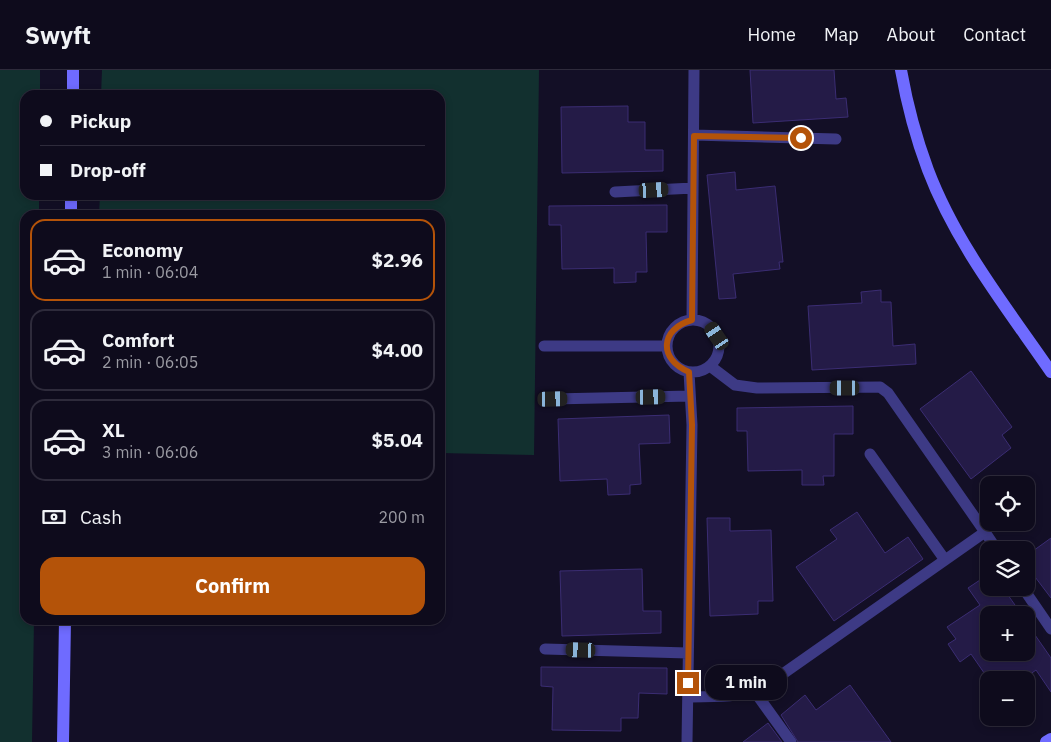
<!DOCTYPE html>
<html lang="en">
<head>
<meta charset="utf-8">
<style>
	:root { --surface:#0e0b1c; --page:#171425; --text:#f1f3f6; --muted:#9b9ba3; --line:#2e2b3b; --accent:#b45309 }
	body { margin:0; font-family:"IBM Plex Sans",sans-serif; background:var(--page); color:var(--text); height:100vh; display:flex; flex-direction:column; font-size:19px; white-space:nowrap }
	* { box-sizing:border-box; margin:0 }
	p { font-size:16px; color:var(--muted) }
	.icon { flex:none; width:28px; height:28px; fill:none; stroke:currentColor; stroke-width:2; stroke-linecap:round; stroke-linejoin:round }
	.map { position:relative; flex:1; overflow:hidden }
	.sheet { position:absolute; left:20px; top:140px; width:425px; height:415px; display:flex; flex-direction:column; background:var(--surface); border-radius:15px; box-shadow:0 2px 8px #0003,0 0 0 1px var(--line) }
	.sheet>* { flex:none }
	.hud { position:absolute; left:20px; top:20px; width:425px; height:110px; border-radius:15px; box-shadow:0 2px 8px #0003,0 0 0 1px var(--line); display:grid; align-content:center; height:110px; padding:0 20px; background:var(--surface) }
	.controls { position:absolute; left:980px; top:406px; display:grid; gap:10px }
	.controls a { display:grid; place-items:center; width:55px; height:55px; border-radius:10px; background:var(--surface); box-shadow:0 2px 8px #0003,0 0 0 1px var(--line); font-size:25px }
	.end { position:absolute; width:22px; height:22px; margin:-11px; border:6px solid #b45309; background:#fff; box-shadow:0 0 0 2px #fff }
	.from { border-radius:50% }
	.bubble { position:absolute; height:35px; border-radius:15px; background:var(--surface); box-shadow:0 2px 8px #0003,0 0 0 1px var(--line); font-size:16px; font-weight:800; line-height:35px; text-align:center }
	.car { position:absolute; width:15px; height:30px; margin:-15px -8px; border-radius:6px; box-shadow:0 0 4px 1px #0007; background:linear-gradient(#222 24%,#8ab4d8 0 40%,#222 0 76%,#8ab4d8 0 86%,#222 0) }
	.hud b { display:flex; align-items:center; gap:18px; height:48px; font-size:19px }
	.hud b+b { border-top:1px solid var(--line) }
	.hud i { width:12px; height:12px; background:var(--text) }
	ul { padding:9px 0 0; list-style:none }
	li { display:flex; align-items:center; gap:15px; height:82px; margin:0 10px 8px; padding:0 10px; border:2px solid var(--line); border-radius:15px }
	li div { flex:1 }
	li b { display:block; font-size:19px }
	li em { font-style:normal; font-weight:800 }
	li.selected { border-color:var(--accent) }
	li>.icon { width:45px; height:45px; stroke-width:1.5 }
	.pay { display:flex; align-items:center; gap:12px; height:55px; padding:0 20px; font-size:19px }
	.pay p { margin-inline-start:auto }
	.button { display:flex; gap:10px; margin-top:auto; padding:10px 20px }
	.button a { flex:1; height:58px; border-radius:15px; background:var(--accent); color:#fff; font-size:20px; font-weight:800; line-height:58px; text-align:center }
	header { display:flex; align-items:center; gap:30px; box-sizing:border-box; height:70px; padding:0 25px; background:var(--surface); border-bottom:1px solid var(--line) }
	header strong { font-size:24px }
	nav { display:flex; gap:28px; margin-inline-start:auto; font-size:18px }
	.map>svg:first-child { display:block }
</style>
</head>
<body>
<header>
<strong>Swyft</strong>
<nav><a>Home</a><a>Map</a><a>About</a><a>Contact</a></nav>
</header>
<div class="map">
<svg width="1051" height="672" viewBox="0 0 1051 672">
	<rect width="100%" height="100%" fill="#130f26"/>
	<path fill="#12302f" d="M0,0h40v25h-15v100h14v20h-14v405h9l-2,122h-32z
		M102,0h437l-5,385 -94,-2v-238h-341l1,-20h340v-100h-339z"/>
	<path fill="#241b47" stroke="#3b2d73" d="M750,0h84l2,29 10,-1 2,19 -95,6z
		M628,36v16h17v28h18v21l-101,2 -1,-66z
		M735,102l1,18 39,-4 8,76h-4l1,7 -47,5 3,24 -17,1 -12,-124z
		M667,135v27h-21l1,40h-11v10l-22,1v-15l-52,1 -1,-44h-12v-19z
		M881,220v12h10l2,44 22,-2 1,20 -104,6 -4,-64 54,-3 -1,-11z
		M971,301l41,56 -10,8 9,13 -40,31 -51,-70z
		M853,336v28h-19v42h-11l1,9h-22v-15l-54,1 -1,-40h-10v-23z
		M669,345l1,28 -31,1 2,40 -11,1v9l-22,1 -1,-16 -47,2 -2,-62z
		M857,442l28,41 23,-16 15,22 -89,62 -38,-54 41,-28 -7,-9z
		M707,448h23v13l41,-1 2,71h-15v13l-48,2z
		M1051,468v60l-25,-33v-9z
		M642,499l1,42h18v22l-99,3 -2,-65z
		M989,504v14h14l19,27h-33v37h37v-30l25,36v34l-15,-22 -14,10h-33l-18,-26 -11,8 -12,-18 8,-5 -9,-12 33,-22 -12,-17z
		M541,597l126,1v26l-28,-1 -1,25h-17v13l-69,-1 1,-43 -12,-1z
		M850,615l41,57h-93l-17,-27 24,-20 11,15z
		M768,653l14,19h-39z"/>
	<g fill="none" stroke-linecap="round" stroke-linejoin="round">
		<path stroke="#3d3a85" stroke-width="11" d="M694,65l142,4
			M615,122l78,-4
			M692,250l2,-250
			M667 276a26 26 0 1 1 52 0a26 26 0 1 1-52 0Z
			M544,276h122
			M553,329l137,-3
			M870,384l75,106
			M985,462l12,18
			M1023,518l28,41
			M545,579l143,4
			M755,622l36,50
			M688,627c27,-1 54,2 79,-12l218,-153 -97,-139 -8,-6 -123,1 -22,-3 -25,-19
			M687,672l5,-317 -3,-53"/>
		<path stroke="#6f6bff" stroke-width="12" d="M901,0c6,34 15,68 27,100 28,74 79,138 123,202
			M73,25v-25
			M71,145v-20
			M63,672l2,-122
			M1046,672l5,-3"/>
	</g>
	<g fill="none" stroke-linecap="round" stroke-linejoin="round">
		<path stroke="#b45309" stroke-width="6" d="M688,613l4,-258 -3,-53c-31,-13 -29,-43 3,-52l2,-184 107,2"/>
	</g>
</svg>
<div class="controls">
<a><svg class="icon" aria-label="locate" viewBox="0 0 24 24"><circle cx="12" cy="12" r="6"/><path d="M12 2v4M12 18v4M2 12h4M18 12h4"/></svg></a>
<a><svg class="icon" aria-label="layers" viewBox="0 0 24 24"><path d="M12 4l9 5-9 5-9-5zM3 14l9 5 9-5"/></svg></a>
<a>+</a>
<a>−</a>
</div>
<i class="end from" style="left:801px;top:68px"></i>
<i class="end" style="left:688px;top:613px"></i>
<div class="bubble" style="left:705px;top:595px;width:82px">1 min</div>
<i class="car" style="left:654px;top:120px;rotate:87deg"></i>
<i class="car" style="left:717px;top:266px;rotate:326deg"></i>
<i class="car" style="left:845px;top:318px;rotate:270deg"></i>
<i class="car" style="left:651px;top:327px;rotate:89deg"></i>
<i class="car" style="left:553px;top:329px;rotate:89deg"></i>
<i class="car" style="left:581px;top:580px;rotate:272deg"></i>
<div class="hud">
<b><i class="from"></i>Pickup</b>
<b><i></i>Drop-off</b>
</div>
<section class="sheet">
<ul>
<li class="selected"><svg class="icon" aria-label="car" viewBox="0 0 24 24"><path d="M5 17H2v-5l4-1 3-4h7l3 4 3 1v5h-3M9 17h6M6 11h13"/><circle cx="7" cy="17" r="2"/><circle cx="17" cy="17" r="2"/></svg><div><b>Economy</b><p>1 min · 06:04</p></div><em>$2.96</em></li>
<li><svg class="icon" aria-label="car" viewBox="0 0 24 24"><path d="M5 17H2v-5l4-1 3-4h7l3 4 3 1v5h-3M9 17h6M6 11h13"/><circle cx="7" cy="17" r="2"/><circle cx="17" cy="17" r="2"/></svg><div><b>Comfort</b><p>2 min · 06:05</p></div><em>$4.00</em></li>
<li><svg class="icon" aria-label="car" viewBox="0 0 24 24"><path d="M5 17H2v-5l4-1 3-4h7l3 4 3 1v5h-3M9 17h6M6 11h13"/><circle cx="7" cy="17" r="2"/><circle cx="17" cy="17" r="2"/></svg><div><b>XL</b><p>3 min · 06:06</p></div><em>$5.04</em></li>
</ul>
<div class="pay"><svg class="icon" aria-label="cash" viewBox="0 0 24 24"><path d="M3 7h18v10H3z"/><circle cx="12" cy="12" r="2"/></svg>Cash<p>200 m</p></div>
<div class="button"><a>Confirm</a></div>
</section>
</div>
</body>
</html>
